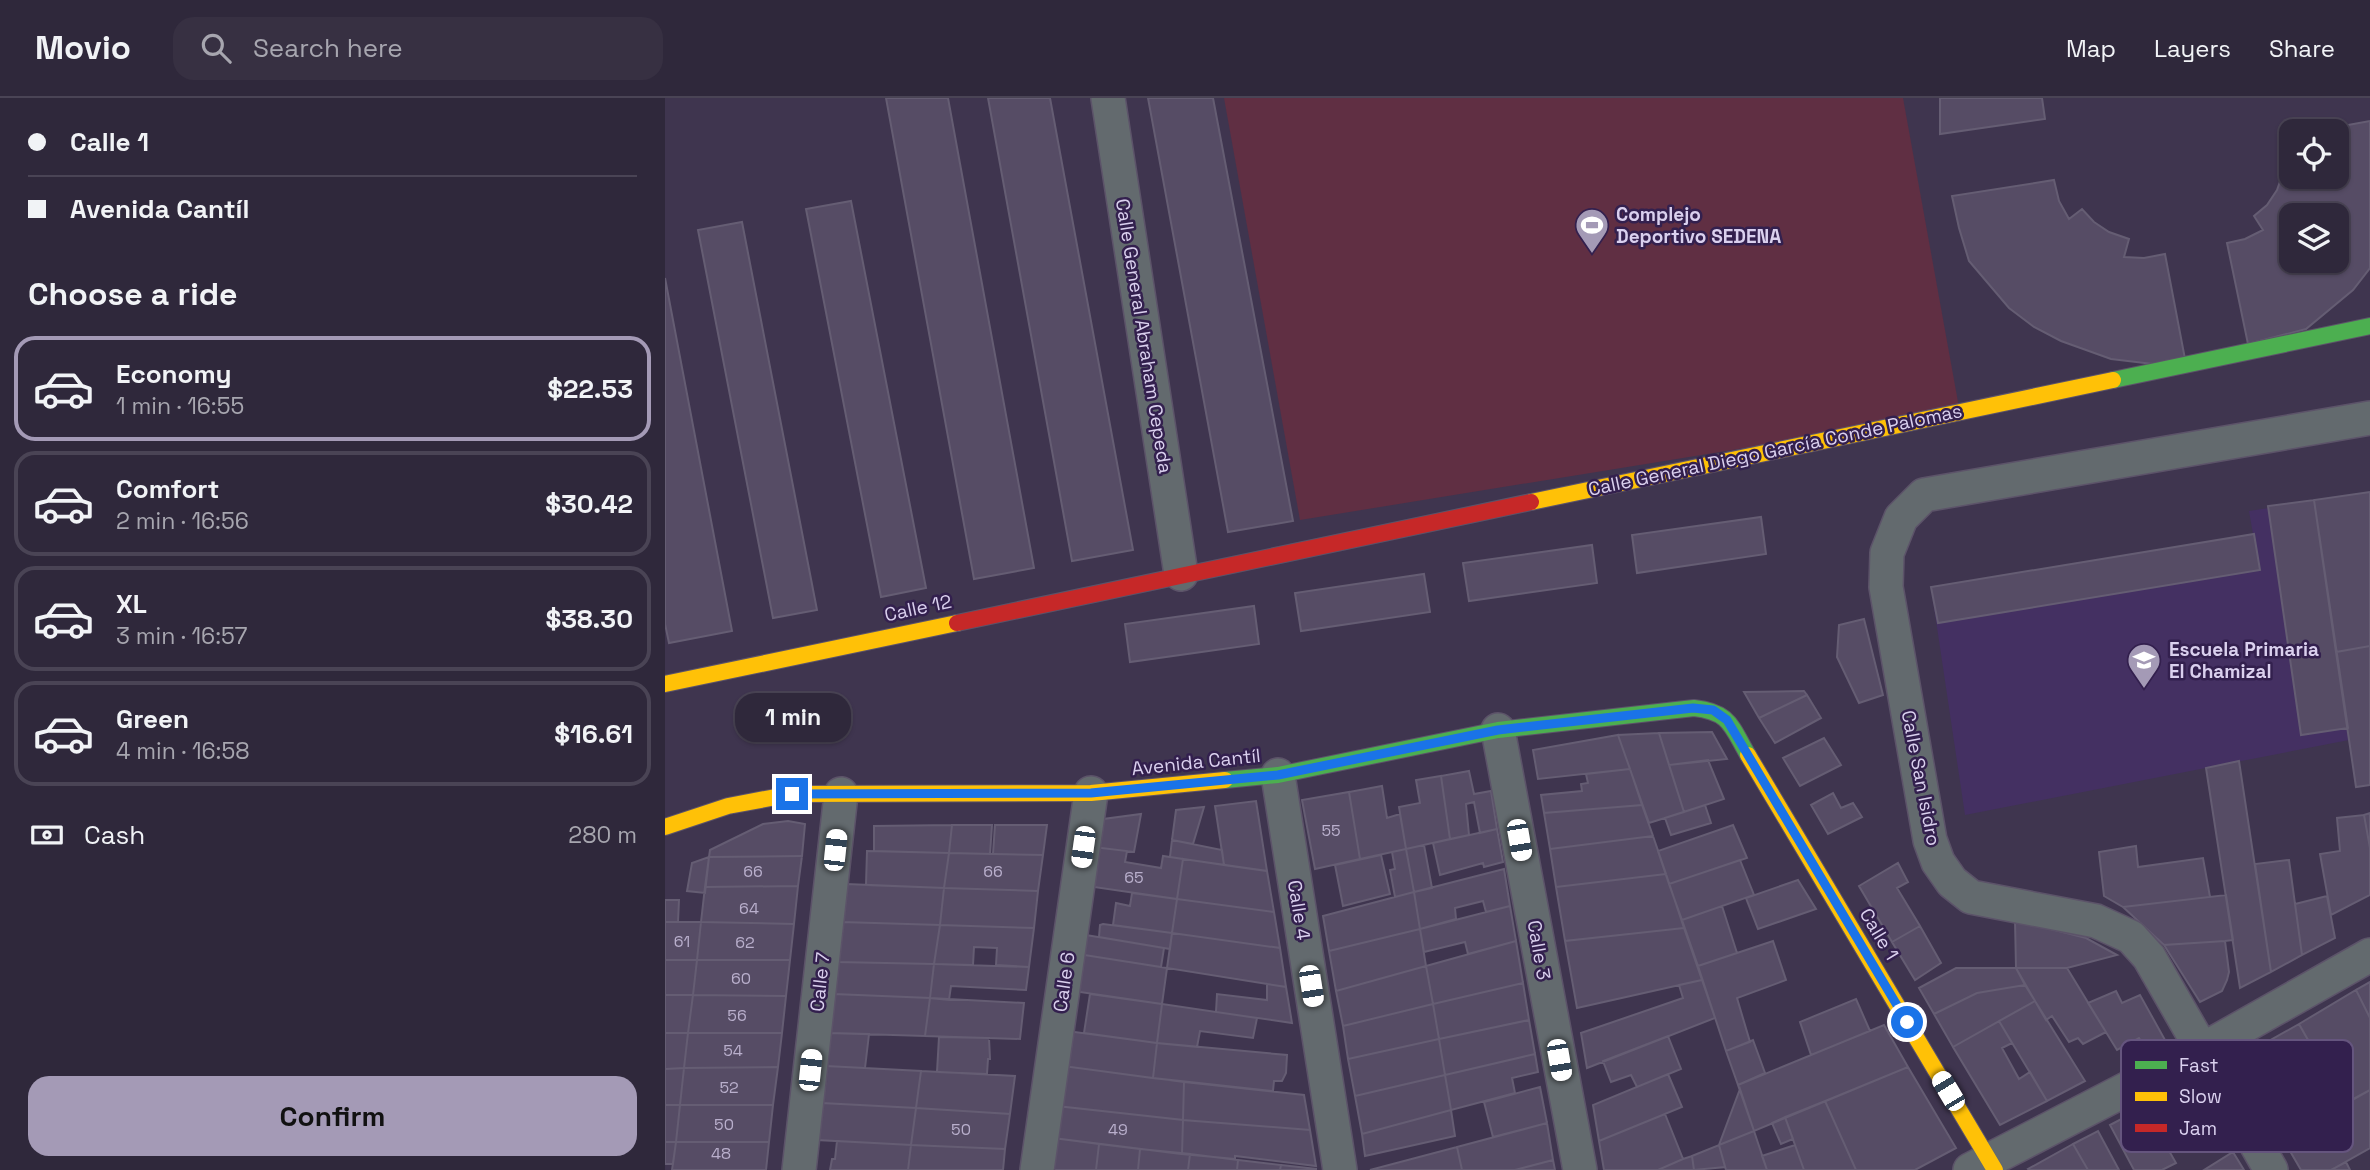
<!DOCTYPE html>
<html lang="en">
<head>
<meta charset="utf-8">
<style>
	:root { --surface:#2f283b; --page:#373042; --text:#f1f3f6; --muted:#a7a6af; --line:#4a4455; --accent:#a49ab6 }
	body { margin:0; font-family:"Space Grotesk",sans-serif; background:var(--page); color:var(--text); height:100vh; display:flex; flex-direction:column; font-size:26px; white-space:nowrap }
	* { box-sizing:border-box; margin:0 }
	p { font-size:23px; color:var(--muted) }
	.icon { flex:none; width:38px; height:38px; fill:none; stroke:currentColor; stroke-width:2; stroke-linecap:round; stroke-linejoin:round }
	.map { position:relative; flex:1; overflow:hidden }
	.drawer { display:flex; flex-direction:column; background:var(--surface); width:665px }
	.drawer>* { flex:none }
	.banner { display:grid; align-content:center; height:154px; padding:0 28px; background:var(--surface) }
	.fabs { position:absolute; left:1614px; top:21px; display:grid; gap:14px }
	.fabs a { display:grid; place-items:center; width:70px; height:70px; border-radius:14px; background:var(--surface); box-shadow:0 2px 5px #0004,0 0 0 2px var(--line); font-size:35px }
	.end { position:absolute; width:32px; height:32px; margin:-16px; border:9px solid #1a73e8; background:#fff; box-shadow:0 0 0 4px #fff }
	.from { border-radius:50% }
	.bubble { position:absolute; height:49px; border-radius:21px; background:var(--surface); box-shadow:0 2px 5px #0004,0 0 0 2px var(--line); font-size:23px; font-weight:700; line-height:49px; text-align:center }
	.car { position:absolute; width:21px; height:42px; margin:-21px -10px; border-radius:9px; box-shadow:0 0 5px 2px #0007; background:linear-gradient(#fff 24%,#345 0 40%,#fff 0 76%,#345 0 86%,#fff 0) }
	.banner b { display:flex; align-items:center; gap:24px; height:66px; font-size:26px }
	.banner b+b { border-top:2px solid var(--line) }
	.banner i { width:18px; height:18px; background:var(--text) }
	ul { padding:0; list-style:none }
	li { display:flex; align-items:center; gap:21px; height:105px; margin:0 14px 10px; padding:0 14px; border:4px solid var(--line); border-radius:21px }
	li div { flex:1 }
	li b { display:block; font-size:26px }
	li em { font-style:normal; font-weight:700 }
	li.current { border-color:var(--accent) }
	li>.icon { width:63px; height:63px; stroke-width:1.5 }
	h2 { padding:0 28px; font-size:32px; line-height:84px }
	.pay { display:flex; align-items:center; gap:18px; height:77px; padding:0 28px; font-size:26px }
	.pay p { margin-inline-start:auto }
	.action { display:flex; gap:14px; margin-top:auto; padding:14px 28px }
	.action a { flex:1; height:80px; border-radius:21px; background:var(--accent); color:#111; font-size:28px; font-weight:700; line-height:80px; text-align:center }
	header { display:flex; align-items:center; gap:42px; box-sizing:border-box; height:98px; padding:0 35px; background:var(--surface); border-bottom:2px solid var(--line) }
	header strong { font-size:33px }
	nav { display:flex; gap:38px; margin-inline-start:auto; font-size:24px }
	.search { width:490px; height:63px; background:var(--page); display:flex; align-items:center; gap:18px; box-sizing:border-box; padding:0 24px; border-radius:21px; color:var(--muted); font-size:26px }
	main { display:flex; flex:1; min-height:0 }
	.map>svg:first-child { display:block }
</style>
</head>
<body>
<header>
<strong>Movio</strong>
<div class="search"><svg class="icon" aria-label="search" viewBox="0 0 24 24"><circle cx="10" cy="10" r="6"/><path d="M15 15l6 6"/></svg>Search here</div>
<nav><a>Map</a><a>Layers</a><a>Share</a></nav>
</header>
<main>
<section class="drawer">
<div class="banner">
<b><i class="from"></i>Calle 1</b>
<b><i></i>Avenida Cantíl</b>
</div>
<h2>Choose a ride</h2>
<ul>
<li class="current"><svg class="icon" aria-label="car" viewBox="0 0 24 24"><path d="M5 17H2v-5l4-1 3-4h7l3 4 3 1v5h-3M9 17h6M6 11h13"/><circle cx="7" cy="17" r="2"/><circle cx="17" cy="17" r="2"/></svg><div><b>Economy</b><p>1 min · 16:55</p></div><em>$22.53</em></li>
<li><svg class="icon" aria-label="car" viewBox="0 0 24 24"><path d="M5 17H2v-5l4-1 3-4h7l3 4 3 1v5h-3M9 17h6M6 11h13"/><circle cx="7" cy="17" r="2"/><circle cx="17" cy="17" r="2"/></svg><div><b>Comfort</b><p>2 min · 16:56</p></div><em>$30.42</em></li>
<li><svg class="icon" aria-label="car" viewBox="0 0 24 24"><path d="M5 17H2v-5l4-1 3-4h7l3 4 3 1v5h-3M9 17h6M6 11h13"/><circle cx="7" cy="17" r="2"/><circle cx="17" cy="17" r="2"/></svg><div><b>XL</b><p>3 min · 16:57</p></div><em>$38.30</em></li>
<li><svg class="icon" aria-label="car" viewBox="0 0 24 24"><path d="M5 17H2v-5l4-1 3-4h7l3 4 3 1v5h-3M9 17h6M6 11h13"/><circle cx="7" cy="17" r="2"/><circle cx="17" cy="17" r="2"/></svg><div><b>Green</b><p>4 min · 16:58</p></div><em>$16.61</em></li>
</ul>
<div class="pay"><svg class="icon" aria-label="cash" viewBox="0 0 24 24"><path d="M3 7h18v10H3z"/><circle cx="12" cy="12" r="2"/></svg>Cash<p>280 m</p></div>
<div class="action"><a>Confirm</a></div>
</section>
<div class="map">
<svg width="1705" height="1072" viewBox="0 0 1705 1072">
	<rect width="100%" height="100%" fill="#3f354f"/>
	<path fill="#443062" d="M1705,394v293l-21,-45 -384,75 -34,-228 322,-53 -4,-23z"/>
	<path fill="#602f43" d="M559,0h679l57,315 -660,107z"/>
	<path fill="#564c65" stroke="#655d73" stroke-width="2" fill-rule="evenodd" d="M221,0h62l86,470 -60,11z
		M323,0h62l83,452 -61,11z
		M483,0h65l80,423 -65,11z
		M1275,0h102l3,21 -105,15z
		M1705,23v147l-17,22 -47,39 -58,15 -21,-101 18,-4 18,-9 -9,-14 13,-11 10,-15 7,-20 7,2v5h45v-46h-21zM1626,117h45v46h-45z
		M1389,82l5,21 10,18 13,-10 12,13 15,10 20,7 -5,18 20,1 21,-4 20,105 -32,5 -42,-5 -50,-18 -27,-14 -25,-19 -40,-47 -10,-33 -7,-32z
		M186,103l75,387 -45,9 -75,-388z
		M77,124l75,388 -44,8 -75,-388z
		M0,180l67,353 -63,12 -4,-19z
		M1705,394v154l-34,6 -22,-152z
		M1649,402l34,228 -47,7 -33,-229z
		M1096,419l5,37 -129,19 -5,-38z
		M1589,436l6,36 -322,53 -7,-36z
		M927,447l5,38 -128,18 -6,-38z
		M759,476l6,38 -129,19 -6,-38z
		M589,508l5,38 -129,18 -5,-38z
		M1199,521l19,76 -24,8 -22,-46 2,-32z
		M1705,548v139l-14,2 -20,-135z
		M1139,593l3,4 -48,23 -15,-26z
		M1142,597l14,23 -46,25 -16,-25z
		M1047,634l15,27 -58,6 -10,-32z
		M994,635l25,79 -35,11 -31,-88z
		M953,637l12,34 -92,10 -5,-29z
		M1159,640l17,27 -41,21 -17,-28z
		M1043,662l16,39 -40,13 -15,-47z
		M1574,663l32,211 -31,16 -34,-220z
		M965,671l12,36 -98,8 -3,-18 41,-4 -1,-7 7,-1 -2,-9z
		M804,673l5,23 17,-3 6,38 -17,4 -6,-31 -8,2 3,31 -19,4 -9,-63z
		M776,678l9,63 -44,10 -7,-42 21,-4 -4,-23z
		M717,688l5,32 13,-4 6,35 -46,10 -11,-67z
		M684,694l11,67 -45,10 -13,-69z
		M1168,695l8,15 12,-5 9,14 -34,17 -17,-29z
		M591,703l11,70 -43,-6 -9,-59z
		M977,707l11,31 -103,13 -6,-36z
		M1040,707l6,18 -40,12 -6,-17z
		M539,709l-11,37 -21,-4 4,-30z
		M1705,715v35l-6,-33z
		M476,716l-7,38 -41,-5 3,-27z
		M1699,717l6,33v47l-39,20 -11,-61 20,-3 -3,-33z
		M123,723l17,3 -3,32 -93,1 1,-7 53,-26z
		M287,727l-3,28 -75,-2v-25z
		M287,727h40l-2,29 -41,-1z
		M330,727h52l-4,30 -50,-1z
		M1068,727l14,33 -78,26 -11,-33z
		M832,731l6,33 -19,5 -1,-4 -43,12 -7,-32z
		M988,738l13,38 -110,13 -6,-38z
		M507,742l50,10 2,15 -54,-8z
		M759,747l8,43 -18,4 -8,-43z
		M1471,748l2,21 65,-9 7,39 -87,10 -19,-11 -5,-44z
		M428,749l34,4 -2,11 36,6 2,-12 20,3 -6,40 -90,-13z
		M741,751l8,43 -19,5 -5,-27 5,-1 -3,-17z
		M202,753l82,2 -5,35 -78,-3z
		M284,755l94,2 -5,36 -94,-3z
		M716,757l9,39 -47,12 -8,-41z
		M137,758l-4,30 -93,1 4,-30z
		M44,759l-4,36 -18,-2 5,-28z
		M518,761l84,12 7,41 -97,-13z
		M1075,762l14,35 -72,25 -13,-36z
		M1624,762l13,95 -31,17 -16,-108z
		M1233,765l10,19 -11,6 23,38 -28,16 -33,-56z
		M839,771l6,37 -24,6 -3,-11 -28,7 1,11 -36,10 -6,-37z
		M1001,776l18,54 -119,13 -9,-54z
		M1133,782l18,29 -58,20 -12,-31z
		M181,786l98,4 -4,37 -98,-3z
		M133,788l-4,38 -93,-2 4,-35z
		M279,790l94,3 -4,37 -94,-3z
		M749,794l6,37 -91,22 -6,-35z
		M467,795l45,6 -5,34 -59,-8 3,-22 14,3z
		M1561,797l7,45 -8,1 -61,4 -41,-38z
		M1662,798l8,42 -33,17 -7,-51z
		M512,801l97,13 6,36 -108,-15z
		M0,802h14l-1,22h-13z
		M845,808l6,35 -48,13 -3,-12 -41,10 -4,-23z
		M1057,808l15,47 -39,13 -16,-46z
		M1350,822l71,18 31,17 -50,13h-51z
		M0,824h36l-4,38h-32z
		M36,824l93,2 -4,36h-93z
		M177,824l98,3 -6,39 -97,-2z
		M438,826l69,9 -2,16 -71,-12 1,-12z
		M275,827l94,3 -5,39 -33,-2 1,-17 -23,-1 -1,18 -39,-1z
		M1255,828l21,37 -26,17 -23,-38z
		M1019,830l18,52 -125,28 -12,-67z
		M755,831l6,37 -90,25 -7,-40z
		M507,835l108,15 6,39 -119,-19z
		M415,836l84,14 -3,19 -83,-13z
		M851,843l7,42 -90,21 -7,-38z
		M1108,843l13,39 -49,18 13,44 -24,9 -28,-85z
		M1560,843l4,31 -2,8 -5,11 -22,11 -36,-57z
		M413,856l89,14 -5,36 -89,-13z
		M0,862h32l-4,35h-28z
		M32,862h93l-4,36 -93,-1z
		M172,864l97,2 -4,34 -96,-4z
		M269,866l95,3 -3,23 -75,-4 -2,14 -19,-2z
		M761,868l7,38 -90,22 -7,-35z
		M1291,870h60l9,17 -48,8 -43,21 -15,-26z
		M1351,870h51l39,64 -23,12 -5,-6 -9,4 -17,-26 -6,4z
		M1037,882l13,38 -128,50 -6,-35 102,-35 -4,-13z
		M1705,884v36l-14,-28z
		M858,885l6,37 -90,19 -6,-35z
		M602,886l19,3 6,36 -76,-11 1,-18 50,6z
		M1360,887l10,16 -82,46 -19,-33 43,-21z
		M1691,892l14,28v72l-26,14 -45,-80z
		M1451,893l6,12 18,-8 25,45 -19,9 -7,-11 -22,12 -29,-47z
		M169,896l96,4 -5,38 -95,-3z
		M425,896l72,10 -5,39 -73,-10z
		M0,897h28l-5,38h-23z
		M28,897l93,1 -4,37h-94z
		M265,900l94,5 -4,36 -95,-3z
		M1191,901l14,32 -59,24 -11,-33z
		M1370,903l50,80 -38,20 -48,-80z
		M497,906l95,14 -4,20 -53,-7 -3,16 -40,-4z
		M768,906l6,35 -91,20 -5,-33z
		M864,922l6,34 -90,21 -6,-36z
		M1334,923l13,22 -10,5 17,31 11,-7 17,29 -47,24 -47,-78z
		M1634,926l24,42 -62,35 -24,-42z
		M1219,927l24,42 -154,64 -16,-46z
		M402,933l90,12 -4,35 -90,-12z
		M0,935h23l-4,35 -19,1z
		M23,935h94l-4,34 -94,1z
		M165,935l39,1 -4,34 -39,-2z
		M1003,938l13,33 -44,18 -6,-12 -20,7 -8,-21z
		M274,939l50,1 1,21h-2l-1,15 -50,-2z
		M774,941l6,36 -90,21 -7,-37z
		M1088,942l12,33 -27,12 -12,-34z
		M492,945l130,12 -1,18 -4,8h-8l-1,10 -120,-13z
		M870,956l3,18 -26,6 3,15 -64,17 -6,-35z
		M161,968l95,5 -5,37 -94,-5z
		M398,968l121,16 -1,38 -126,-14z
		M113,969l-5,38h-93l4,-37z
		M1243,969l48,81 -41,22h-59l-31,-69z
		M19,970l-4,37h-15v-36z
		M256,973l94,5 -5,38 -94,-6z
		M1003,976l14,33 -83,34 -6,-36z
		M780,977l6,35 -89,24 -7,-38z
		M519,984l120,13 6,35 -127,-10z
		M875,989l7,36 -54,14 -9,-35z
		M1075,991l14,42 -35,14z
		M1705,992v58l-39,22h-30l-18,-31z
		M1160,1003l31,69h-52l-19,-53z
		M157,1005l94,5 -5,37 -94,-5z
		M0,1007h15l-4,37h-11z
		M15,1007h93l-4,37h-93z
		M392,1008l126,14 -1,34 -129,-16z
		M1479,1009l32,56 -14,7h-28l-24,-45z
		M251,1010l94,6 -5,35 -94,-4z
		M786,1012l4,26 -90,20 -3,-22z
		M1000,1016l18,45 -25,11h-54l-5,-29z
		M1120,1019l8,22 -12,5 -9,-21z
		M518,1022l127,10 6,36 -81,-10v3l-53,-5z
		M882,1025l6,37 -38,10h-53l-5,-23z
		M1089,1033l13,39h-41l-7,-25z
		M1433,1033l21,39h-31l-15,-26z
		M388,1040l46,6 -3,26h-48z
		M172,1043l74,4 -3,25h-78l2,-11h3z
		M0,1044h11l-3,22h-8z
		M11,1044h93l-3,28h-94z
		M434,1046l41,5 -2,21h-42z
		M1408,1046l15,26h-59l-1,-1z
		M246,1047l94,4 -2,21h-95z
		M1054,1047l6,22 -31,3 -2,-14z
		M1130,1047l9,25h-37l-5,-14z
		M792,1049l5,23h-92z
		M475,1051l50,5 -2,16h-50z
		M1568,1054l11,18h-40z
		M525,1056l48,6 -1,10h-49z
		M1027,1058l2,14h-36l25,-11z
		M573,1062l43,5 -1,5h-43z
		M888,1062l2,10h-40z
		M1681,1064l4,8h-19z
		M616,1067l35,4v1h-36z"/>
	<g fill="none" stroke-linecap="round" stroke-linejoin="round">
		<defs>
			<path id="street" d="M443,0l73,476
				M833,632l82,440
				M613,677l62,395
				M134,1072l42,-376
				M372,1072l54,-377
				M1305,1072l232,-120 168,-95
				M1606,1072l-122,-213 -18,-20 -35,-16 -125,-24 -19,-15 -14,-20 -8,-22 -44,-253 1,-34 14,-35 23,-23 446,-77"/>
			<path id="fast" d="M1448,282l257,-54
				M560,682l53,-5 220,-45 196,-22c36,4 37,18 54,47"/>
			<path id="slow" d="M866,404l582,-122
				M0,586l292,-61
				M1083,657l247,415
				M0,729l63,-21 64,-12 299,-1 134,-13"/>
			<path id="jam" d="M292,525l574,-121"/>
		</defs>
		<use href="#street" stroke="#5c5369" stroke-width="36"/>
		<use href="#fast" stroke="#5c5369" stroke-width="18"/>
		<use href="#slow" stroke="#5c5369" stroke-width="18"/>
		<use href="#jam" stroke="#5c5369" stroke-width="18"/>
		<use href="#street" stroke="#636a6e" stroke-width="33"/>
		<use href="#fast" stroke="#4caf50" stroke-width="16"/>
		<use href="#slow" stroke="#ffc107" stroke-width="16"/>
		<use href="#jam" stroke="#c62828" stroke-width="16"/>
	</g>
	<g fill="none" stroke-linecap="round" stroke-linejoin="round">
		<path stroke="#1a73e8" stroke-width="9" d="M127,696l299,-1 187,-18 220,-45 195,-22 20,2 14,10 180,302"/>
	</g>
	<defs>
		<symbol id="stadium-pin" viewBox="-11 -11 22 30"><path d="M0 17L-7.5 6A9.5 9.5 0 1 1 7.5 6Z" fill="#a49ab6" stroke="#33204e"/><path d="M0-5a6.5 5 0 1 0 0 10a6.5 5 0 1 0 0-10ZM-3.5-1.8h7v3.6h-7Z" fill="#fff"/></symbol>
		<symbol id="school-pin" viewBox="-11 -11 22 30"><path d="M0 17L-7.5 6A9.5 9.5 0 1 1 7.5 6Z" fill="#a49ab6" stroke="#33204e"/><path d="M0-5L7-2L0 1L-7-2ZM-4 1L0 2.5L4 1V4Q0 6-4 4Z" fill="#fff"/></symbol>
	</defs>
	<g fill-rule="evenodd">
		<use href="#stadium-pin" x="908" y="108" width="38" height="52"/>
		<use href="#school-pin" x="1460" y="543" width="38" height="52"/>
	</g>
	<g text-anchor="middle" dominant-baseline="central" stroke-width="5" stroke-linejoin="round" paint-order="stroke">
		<g font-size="16" fill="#b9afcc">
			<text x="666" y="732">55</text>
			<text x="88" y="773">66</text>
			<text x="328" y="773">66</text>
			<text x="469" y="779">65</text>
			<text x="84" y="810">64</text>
			<text x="17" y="843">61</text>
			<text x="80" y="844">62</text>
			<text x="76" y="880">60</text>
			<text x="72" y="917">56</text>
			<text x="68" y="952">54</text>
			<text x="64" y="989">52</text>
			<text x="59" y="1026">50</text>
			<text x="296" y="1031">50</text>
			<text x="453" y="1031">49</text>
			<text x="56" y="1055">48</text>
		</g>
		<g font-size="19" font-weight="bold" fill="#dad0ee" stroke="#33204e" text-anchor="start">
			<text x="951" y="116">Complejo<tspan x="951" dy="22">Deportivo SEDENA</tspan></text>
			<text x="1504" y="551">Escuela Primaria<tspan x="1504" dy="22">El Chamizal</tspan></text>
		</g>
		<g font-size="19" fill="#dad0ee" stroke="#33204e">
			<text transform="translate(479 238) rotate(81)">Calle General Abraham Cepeda</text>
			<text transform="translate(1110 352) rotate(-12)">Calle General Diego García Conde Palomas</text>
			<text transform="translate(253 510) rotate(-12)">Calle 12</text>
			<text transform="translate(531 664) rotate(-6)">Avenida Cantíl</text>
			<text transform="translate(1256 680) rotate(79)">Calle San Isidro</text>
			<text transform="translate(634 812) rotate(81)">Calle 4</text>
			<text transform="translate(1214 836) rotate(59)">Calle 1</text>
			<text transform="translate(874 852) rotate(80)">Calle 3</text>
			<text transform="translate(155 884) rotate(-84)">Calle 7</text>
			<text transform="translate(399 884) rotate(-82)">Calle 6</text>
		</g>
	</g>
	<rect x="1456" y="942" width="232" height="112" rx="10" fill="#33204e" stroke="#65557e" stroke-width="2"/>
	<rect x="1470" y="963" width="32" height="8" fill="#4caf50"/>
	<rect x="1470" y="994" width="32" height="9" fill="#ffc107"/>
	<rect x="1470" y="1026" width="32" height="8" fill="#c62828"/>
	<g font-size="19" fill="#dad0ee">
		<text x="1514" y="974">Fast</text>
		<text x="1514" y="1005">Slow</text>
		<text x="1514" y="1037">Jam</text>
	</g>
</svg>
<div class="fabs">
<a><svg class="icon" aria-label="locate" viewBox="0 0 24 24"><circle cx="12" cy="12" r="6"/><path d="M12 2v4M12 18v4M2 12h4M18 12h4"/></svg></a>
<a><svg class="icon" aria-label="layers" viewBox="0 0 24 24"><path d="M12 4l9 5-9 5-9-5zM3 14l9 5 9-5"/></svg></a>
</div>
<i class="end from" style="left:1242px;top:924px"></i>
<i class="end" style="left:127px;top:696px"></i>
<div class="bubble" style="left:70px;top:595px;width:116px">1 min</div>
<i class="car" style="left:854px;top:742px;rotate:170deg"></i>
<i class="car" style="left:418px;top:749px;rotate:188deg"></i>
<i class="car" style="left:170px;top:752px;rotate:6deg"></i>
<i class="car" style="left:646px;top:888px;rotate:171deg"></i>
<i class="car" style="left:894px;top:962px;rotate:170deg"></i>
<i class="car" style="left:145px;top:972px;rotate:6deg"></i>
<i class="car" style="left:1283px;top:993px;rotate:329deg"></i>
</div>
</main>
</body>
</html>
